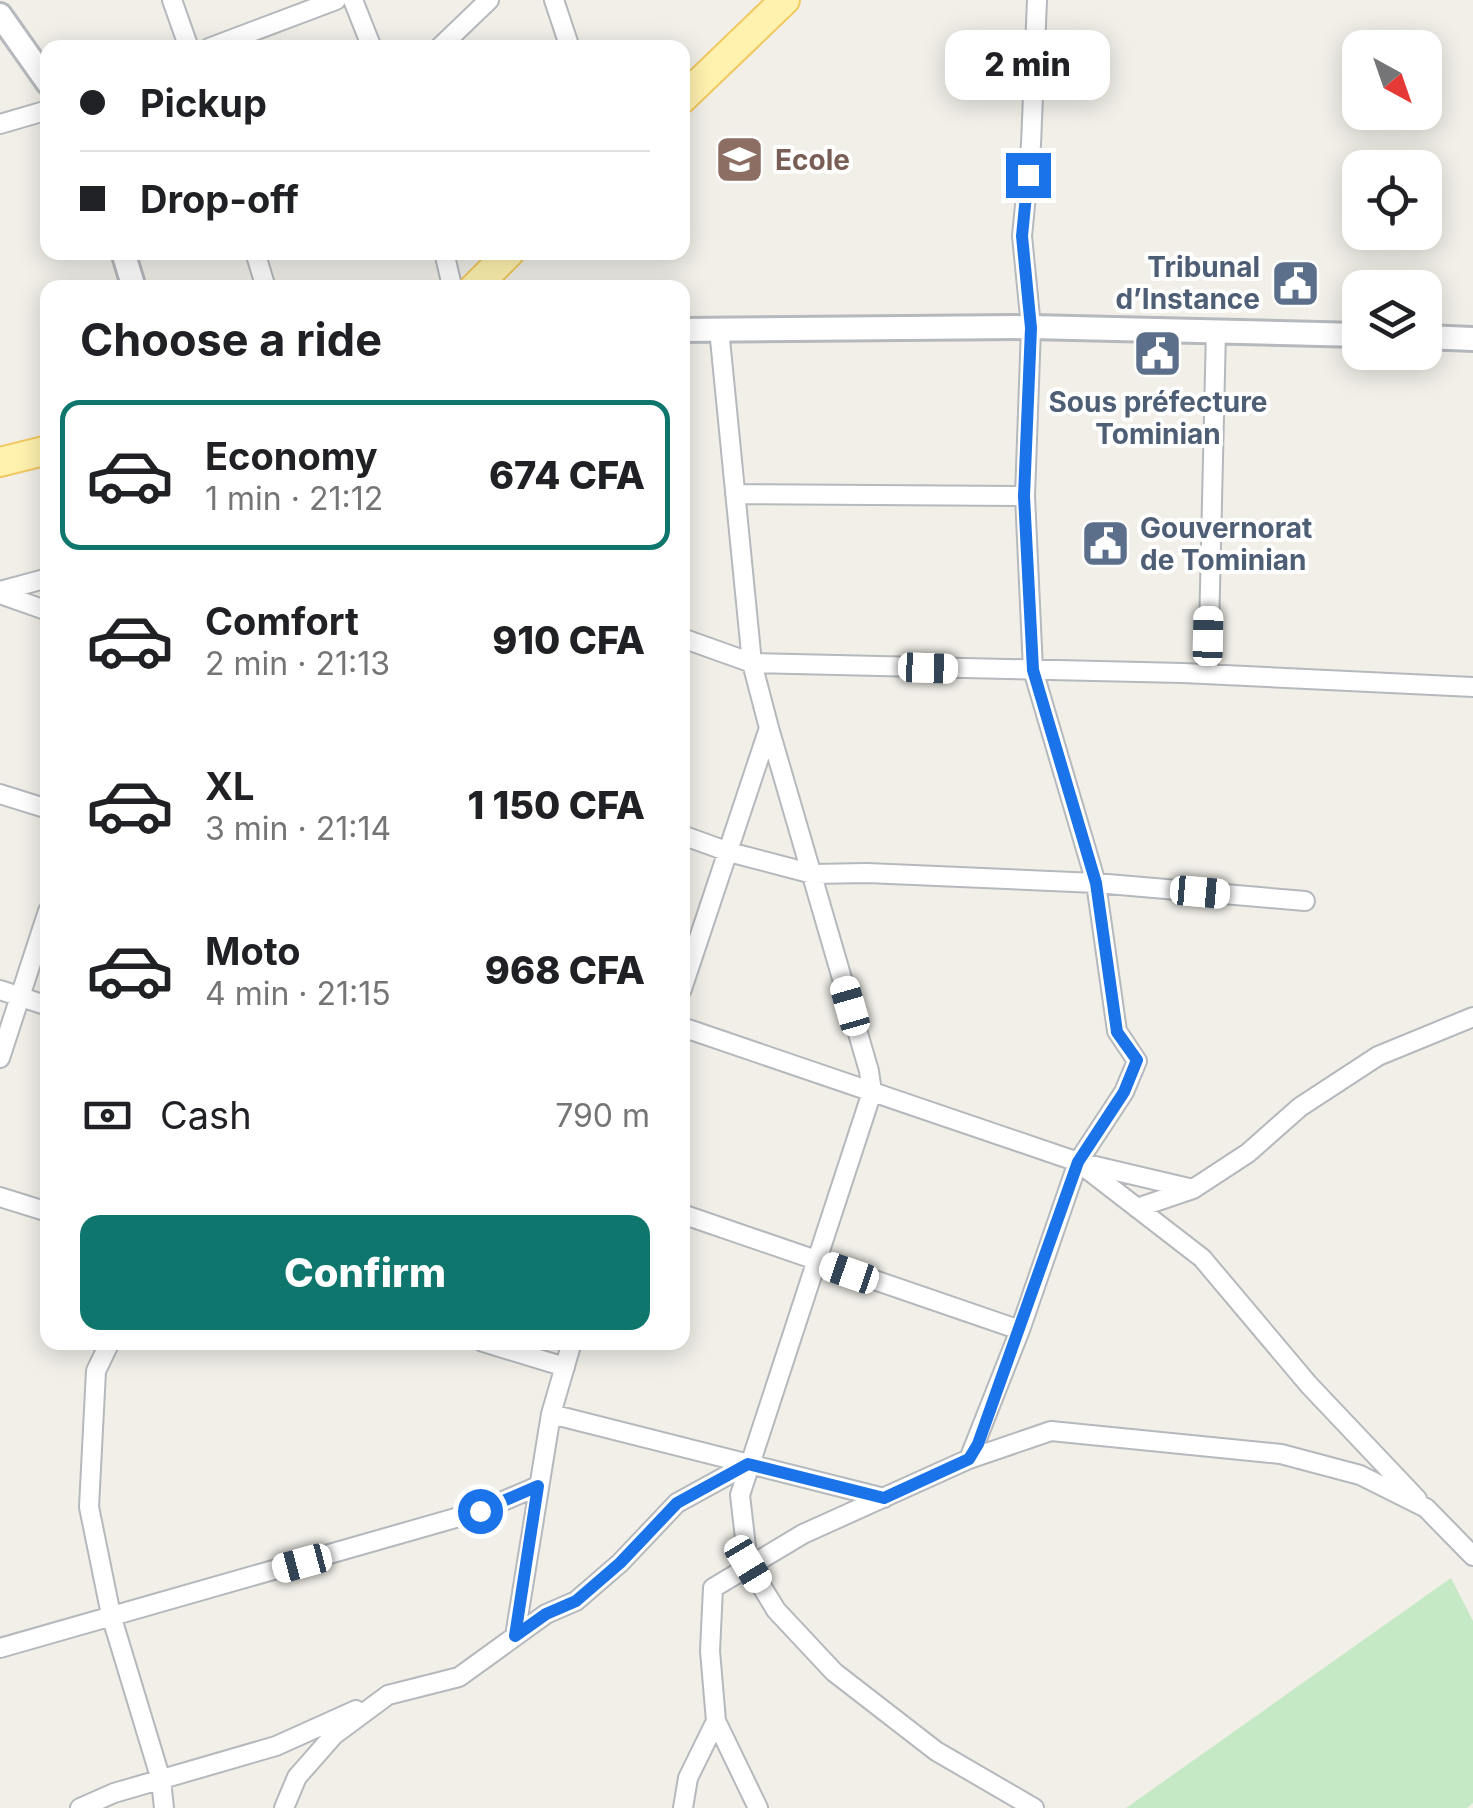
<!DOCTYPE html>
<html lang="en">
<head>
<meta charset="utf-8">
<style>
	:root { --surface:#fff; --page:#f2f2f2; --text:#202124; --muted:#757577; --line:#e0e0e0; --accent:#0f766e }
	body { margin:0; font-family:Inter,sans-serif; background:var(--page); color:var(--text); height:100vh; display:flex; flex-direction:column; font-size:38px; white-space:nowrap }
	* { box-sizing:border-box; margin:0 }
	p { font-size:32px; color:var(--muted) }
	.icon { flex:none; width:55px; height:55px; fill:none; stroke:currentColor; stroke-width:2; stroke-linecap:round; stroke-linejoin:round }
	.map { position:relative; flex:1; overflow:hidden }
	.details { position:absolute; left:40px; top:280px; width:650px; height:1070px; display:flex; flex-direction:column; background:var(--surface); border-radius:20px; box-shadow:0 5px 25px #0003 }
	.details>* { flex:none }
	.top-card { position:absolute; left:40px; top:40px; width:650px; height:220px; border-radius:20px; box-shadow:0 5px 25px #0003; display:grid; align-content:center; height:220px; padding:0 40px; background:var(--surface) }
	.needle { width:65px; rotate:140deg }
	.fabs { position:absolute; left:1342px; top:30px; display:grid; gap:20px }
	.fabs a { display:grid; place-items:center; width:100px; height:100px; border-radius:20px; background:var(--surface); box-shadow:0 5px 25px #0003; font-size:50px }
	.end { position:absolute; width:45px; height:45px; margin:-22px; border:12px solid #1a73e8; background:#fff; box-shadow:0 0 0 5px #fff }
	.from { border-radius:50% }
	.bubble { position:absolute; height:70px; border-radius:20px; background:var(--surface); box-shadow:0 5px 25px #0003; font-size:32px; font-weight:800; line-height:70px; text-align:center }
	.car { position:absolute; width:30px; height:60px; margin:-30px -15px; border-radius:12px; box-shadow:0 0 8px 2px #0007; background:linear-gradient(#fff 24%,#345 0 40%,#fff 0 76%,#345 0 86%,#fff 0) }
	.top-card b { display:flex; align-items:center; gap:35px; height:95px; font-size:38px }
	.top-card b+b { border-top:2px solid var(--line) }
	.top-card i { width:25px; height:25px; background:var(--text) }
	ul { padding:0; list-style:none }
	li { display:flex; align-items:center; gap:30px; height:150px; margin:0 20px 15px; padding:0 20px; border:5px solid transparent; border-radius:20px }
	li div { flex:1 }
	li b { display:block; font-size:38px }
	li em { font-style:normal; font-weight:800 }
	li.on { border-color:var(--accent) }
	li>.icon { width:90px; height:90px; stroke-width:1.5 }
	h2 { padding:0 40px; font-size:45px; line-height:120px }
	.pay { display:flex; align-items:center; gap:25px; height:110px; padding:0 40px; font-size:38px }
	.pay p { margin-inline-start:auto }
	.primary-button { display:flex; gap:20px; margin-top:auto; padding:20px 40px }
	.primary-button a { flex:1; height:115px; border-radius:20px; background:var(--accent); color:#fff; font-size:40px; font-weight:800; line-height:115px; text-align:center }
	.map>svg:first-child { display:block }
</style>
</head>
<body>
<div class="map">
<svg width="1473" height="1808" viewBox="0 0 1473 1808">
	<rect width="100%" height="100%" fill="#f1efe8"/>
	<path fill="#c5e8c5" d="M1451,1578l22,43v182l-6,5h-341z"/>
	<g fill="none" stroke-linecap="round" stroke-linejoin="round">
		<defs>
			<path id="minor" d="M172,0l17,48
				M353,0l19,48
				M554,0l16,48
				M209,48l127,-48
				M439,48l50,-48
				M0,124l48,-14
				M255,252l11,36
				M444,252l8,34
				M735,494l290,2
				M0,591l48,-13
				M0,594l48,17
				M682,638l70,25 431,10 290,14
				M1208,674l8,-344
				M769,728l100,343 3,21 -132,403 8,69 28,46 58,62 102,79 98,57
				M0,794l48,15
				M682,835l47,17 84,22 54,-1 229,10 209,18
				M682,989l87,-261 -17,-65 -33,-334
				M0,990l48,16
				M682,1027l396,135 115,27
				M0,1058l48,-147
				M1079,1163l123,95 107,127 108,114
				M0,1197l48,15
				M1137,1208l56,-19 55,-36 52,-46 78,-51 95,-39
				M682,1214l338,116
				M110,1342l-14,29 -7,136 22,108 50,165 3,28
				M483,1342l82,25
				M551,1414l333,84
				M969,1459l51,-129 58,-168 46,-70 13,-31 -20,-30 -21,-148 -63,-213 -8,-174 6,-169 -9,-91 9,-92 6,-144
				M515,1636l36,-222 21,-72
				M0,1648l480,-137 58,-25
				M80,1808l34,-15 162,-47 80,-36
				M284,1808l13,-31 37,-42 54,-40 71,-18 87,-63 30,-13 44,-38 57,-60 71,-39
				M683,1808l5,-30 28,-57
				M758,1808l-42,-87 -6,-70 3,-63 90,-54 166,-75 82,-28 230,23 79,21 66,33 47,48"/>
			<path id="tertiary" d="M0,15l48,68
				M123,252l11,36
				M682,330l349,-3 329,8
				M1425,337l48,2"/>
			<path id="primary" d="M682,99l103,-99
				M474,288l36,-36
				M0,462l48,-12"/>
		</defs>
		<use href="#minor" stroke="#b5b8bc" stroke-width="22"/>
		<use href="#tertiary" stroke="#b5b8bc" stroke-width="28"/>
		<use href="#primary" stroke="#f2c960" stroke-width="32"/>
		<use href="#minor" stroke="#fff" stroke-width="18"/>
		<use href="#tertiary" stroke="#fff" stroke-width="22"/>
		<use href="#primary" stroke="#fff2af" stroke-width="28"/>
	</g>
	<g fill="none" stroke-linecap="round" stroke-linejoin="round">
		<path stroke="#1a73e8" stroke-width="12" d="M480,1511l58,-25 -23,150 31,-22 30,-13 44,-38 57,-60 71,-39 136,34 85,-39 9,-15 100,-282 46,-70 13,-32 -20,-28 -21,-149 -63,-213 -9,-174 7,-168 -9,-92 6,-61"/>
	</g>
	<defs>
		<symbol id="school-square" viewBox="-11 -11 22 22"><rect x="-9" y="-9" width="18" height="18" rx="4" fill="#8d6e63" stroke="#fff"/><path d="M0-5L7-2L0 1L-7-2ZM-4 1L0 2.5L4 1V4Q0 6-4 4Z" fill="#fff"/></symbol>
		<symbol id="civic-square" viewBox="-11 -11 22 22"><rect x="-9" y="-9" width="18" height="18" rx="4" fill="#5c6f8a" stroke="#fff"/><path d="M-.6-6.5H3V-4.5H.6V-3L4-1V1h2V6H-6V1h2V-1L-.6-3ZM-1.2 2.5V6h2.4V2.5Z" fill="#fff"/></symbol>
	</defs>
	<g fill-rule="evenodd">
		<use href="#school-square" x="712" y="132" width="55" height="55"/>
		<use href="#civic-square" x="1268" y="256" width="55" height="55"/>
		<use href="#civic-square" x="1130" y="326" width="55" height="55"/>
		<use href="#civic-square" x="1078" y="516" width="55" height="55"/>
	</g>
	<g text-anchor="middle" dominant-baseline="central" stroke-width="8" stroke-linejoin="round" paint-order="stroke">
		<g font-size="28" font-weight="bold" fill="#785e54" stroke="#fff" text-anchor="start">
			<text x="775" y="160">Ecole</text>
		</g>
		<g font-size="28" font-weight="bold" fill="#4e5e75" stroke="#fff" text-anchor="end">
			<text x="1260" y="267">Tribunal<tspan x="1260" dy="32">d’Instance</tspan></text>
			<text x="1158" y="402" text-anchor="middle">Sous préfecture<tspan x="1158" dy="32">Tominian</tspan></text>
			<text x="1140" y="528" text-anchor="start">Gouvernorat<tspan x="1140" dy="32">de Tominian</tspan></text>
		</g>
	</g>
</svg>
<div class="fabs">
<a><svg class="needle" viewBox="-14 -14 28 28"><path d="M0-13l5 13h-10z" fill="#e53935"/><path d="M0 13l5-13h-10z" fill="#757577"/></svg></a>
<a><svg class="icon" aria-label="locate" viewBox="0 0 24 24"><circle cx="12" cy="12" r="6"/><path d="M12 2v4M12 18v4M2 12h4M18 12h4"/></svg></a>
<a><svg class="icon" aria-label="layers" viewBox="0 0 24 24"><path d="M12 4l9 5-9 5-9-5zM3 14l9 5 9-5"/></svg></a>
</div>
<i class="end from" style="left:480px;top:1511px"></i>
<i class="end" style="left:1028px;top:175px"></i>
<div class="bubble" style="left:945px;top:30px;width:165px">2 min</div>
<i class="car" style="left:1208px;top:636px;rotate:1deg"></i>
<i class="car" style="left:928px;top:668px;rotate:92deg"></i>
<i class="car" style="left:1200px;top:892px;rotate:95deg"></i>
<i class="car" style="left:850px;top:1006px;rotate:344deg"></i>
<i class="car" style="left:849px;top:1273px;rotate:289deg"></i>
<i class="car" style="left:302px;top:1563px;rotate:255deg"></i>
<i class="car" style="left:748px;top:1564px;rotate:149deg"></i>
<div class="top-card">
<b><i class="from"></i>Pickup</b>
<b><i></i>Drop-off</b>
</div>
<section class="details">
<h2>Choose a ride</h2>
<ul>
<li class="on"><svg class="icon" aria-label="car" viewBox="0 0 24 24"><path d="M5 17H2v-5l4-1 3-4h7l3 4 3 1v5h-3M9 17h6M6 11h13"/><circle cx="7" cy="17" r="2"/><circle cx="17" cy="17" r="2"/></svg><div><b>Economy</b><p>1 min · 21:12</p></div><em>674 CFA</em></li>
<li><svg class="icon" aria-label="car" viewBox="0 0 24 24"><path d="M5 17H2v-5l4-1 3-4h7l3 4 3 1v5h-3M9 17h6M6 11h13"/><circle cx="7" cy="17" r="2"/><circle cx="17" cy="17" r="2"/></svg><div><b>Comfort</b><p>2 min · 21:13</p></div><em>910 CFA</em></li>
<li><svg class="icon" aria-label="car" viewBox="0 0 24 24"><path d="M5 17H2v-5l4-1 3-4h7l3 4 3 1v5h-3M9 17h6M6 11h13"/><circle cx="7" cy="17" r="2"/><circle cx="17" cy="17" r="2"/></svg><div><b>XL</b><p>3 min · 21:14</p></div><em>1 150 CFA</em></li>
<li><svg class="icon" aria-label="car" viewBox="0 0 24 24"><path d="M5 17H2v-5l4-1 3-4h7l3 4 3 1v5h-3M9 17h6M6 11h13"/><circle cx="7" cy="17" r="2"/><circle cx="17" cy="17" r="2"/></svg><div><b>Moto</b><p>4 min · 21:15</p></div><em>968 CFA</em></li>
</ul>
<div class="pay"><svg class="icon" aria-label="cash" viewBox="0 0 24 24"><path d="M3 7h18v10H3z"/><circle cx="12" cy="12" r="2"/></svg>Cash<p>790 m</p></div>
<div class="primary-button"><a>Confirm</a></div>
</section>
</div>
</body>
</html>
